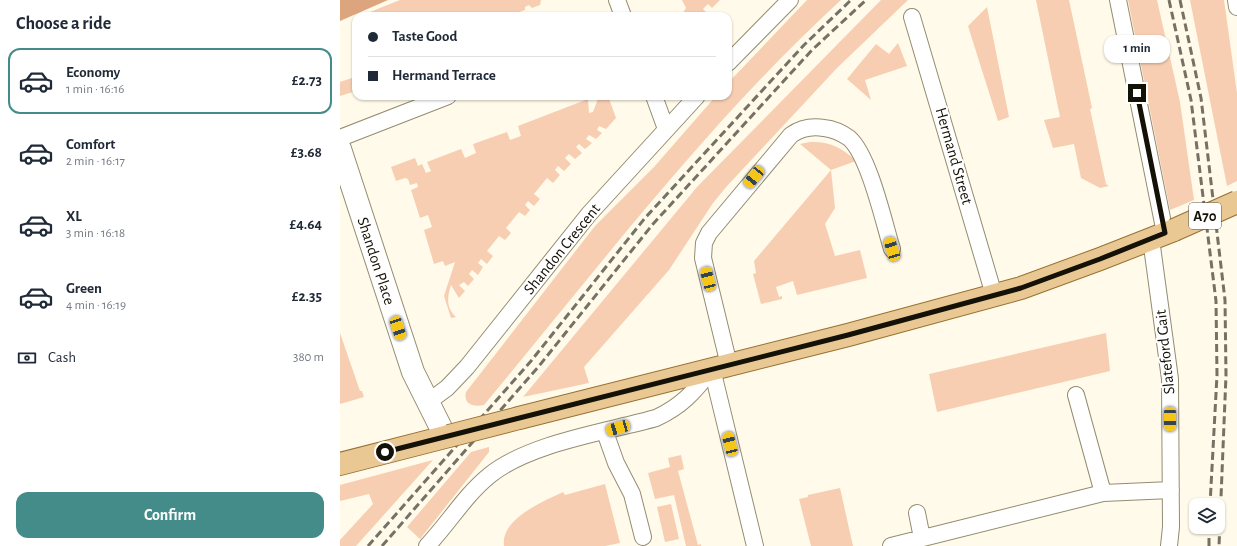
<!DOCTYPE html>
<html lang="en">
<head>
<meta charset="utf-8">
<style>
	:root { --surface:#fff; --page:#f6f6f7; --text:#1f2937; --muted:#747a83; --line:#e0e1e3; --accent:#448c8a }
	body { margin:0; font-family:"Alegreya Sans",sans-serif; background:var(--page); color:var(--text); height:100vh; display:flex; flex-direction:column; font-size:15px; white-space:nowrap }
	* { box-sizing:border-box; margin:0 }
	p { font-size:13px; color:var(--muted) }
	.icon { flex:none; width:22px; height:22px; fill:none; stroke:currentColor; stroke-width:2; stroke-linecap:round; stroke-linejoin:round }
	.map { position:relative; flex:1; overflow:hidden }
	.details { display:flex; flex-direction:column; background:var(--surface); width:340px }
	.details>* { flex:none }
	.hud { position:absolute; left:12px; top:12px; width:380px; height:88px; border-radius:12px; box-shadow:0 1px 3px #0004; display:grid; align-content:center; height:88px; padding:0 16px; background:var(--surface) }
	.buttons { position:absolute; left:849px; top:498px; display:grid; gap:8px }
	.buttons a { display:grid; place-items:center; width:36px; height:36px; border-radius:8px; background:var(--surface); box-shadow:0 1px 3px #0004; font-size:20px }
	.end { position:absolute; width:18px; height:18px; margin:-9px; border:5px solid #141107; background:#fff; box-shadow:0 0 0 2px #fff }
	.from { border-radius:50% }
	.bubble { position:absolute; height:28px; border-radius:12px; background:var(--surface); box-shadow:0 1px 3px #0004; font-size:13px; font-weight:700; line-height:28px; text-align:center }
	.car { position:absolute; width:12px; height:24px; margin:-12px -6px; border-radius:5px; box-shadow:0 0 3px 1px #0007; background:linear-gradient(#f5c518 24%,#345 0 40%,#f5c518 0 76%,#345 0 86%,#f5c518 0) }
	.hud b { display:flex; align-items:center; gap:14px; height:38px; font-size:15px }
	.hud b+b { border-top:1px solid var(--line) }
	.hud i { width:10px; height:10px; background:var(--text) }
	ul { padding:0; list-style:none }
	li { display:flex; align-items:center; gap:12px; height:66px; margin:0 8px 6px; padding:0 8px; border:2px solid transparent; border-radius:12px }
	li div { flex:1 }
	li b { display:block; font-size:15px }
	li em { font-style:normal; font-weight:700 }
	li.on { border-color:var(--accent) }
	li>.icon { width:36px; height:36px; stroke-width:1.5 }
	h2 { padding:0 16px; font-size:18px; line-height:48px }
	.pay { display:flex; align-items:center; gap:10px; height:44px; padding:0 16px; font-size:15px }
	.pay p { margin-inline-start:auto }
	.button { display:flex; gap:8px; margin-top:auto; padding:8px 16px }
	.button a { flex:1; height:46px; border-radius:12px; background:var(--accent); color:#fff; font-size:16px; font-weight:700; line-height:46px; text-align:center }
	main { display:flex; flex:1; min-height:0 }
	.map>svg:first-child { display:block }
</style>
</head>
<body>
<main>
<section class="details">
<h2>Choose a ride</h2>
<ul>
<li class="on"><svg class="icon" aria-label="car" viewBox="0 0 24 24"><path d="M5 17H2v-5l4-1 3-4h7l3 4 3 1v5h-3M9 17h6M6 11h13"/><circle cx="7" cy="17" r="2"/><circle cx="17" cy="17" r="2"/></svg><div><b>Economy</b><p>1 min · 16:16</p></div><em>£2.73</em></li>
<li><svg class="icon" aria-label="car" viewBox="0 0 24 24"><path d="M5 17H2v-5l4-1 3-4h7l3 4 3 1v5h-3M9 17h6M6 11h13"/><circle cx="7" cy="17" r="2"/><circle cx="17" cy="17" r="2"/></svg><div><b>Comfort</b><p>2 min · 16:17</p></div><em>£3.68</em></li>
<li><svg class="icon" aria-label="car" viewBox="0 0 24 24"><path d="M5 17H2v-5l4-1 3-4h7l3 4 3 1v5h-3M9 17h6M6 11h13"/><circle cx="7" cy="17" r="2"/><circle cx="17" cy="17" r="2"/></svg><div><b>XL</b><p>3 min · 16:18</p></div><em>£4.64</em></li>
<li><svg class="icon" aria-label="car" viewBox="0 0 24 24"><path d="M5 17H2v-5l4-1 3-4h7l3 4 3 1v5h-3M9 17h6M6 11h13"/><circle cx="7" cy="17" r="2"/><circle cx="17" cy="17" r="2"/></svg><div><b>Green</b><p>4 min · 16:19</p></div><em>£2.35</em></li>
</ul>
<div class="pay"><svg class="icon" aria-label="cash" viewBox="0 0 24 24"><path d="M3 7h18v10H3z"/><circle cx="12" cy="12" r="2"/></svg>Cash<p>380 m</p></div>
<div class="button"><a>Confirm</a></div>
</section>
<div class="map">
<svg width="897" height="546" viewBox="0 0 897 546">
	<rect width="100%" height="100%" fill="#fffae9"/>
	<path fill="#f7ceb2" d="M60,0h141l-1,5 -8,3 -3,-3 -4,2v3l-11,4 -2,-2 -4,1v3h-148z
		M342,0h38l-8,8 -4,-4 -5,5 4,4 -3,3h-23l5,-8z
		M467,0h34c-133,122 -242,267 -357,405 -10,2 -21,0 -18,-13l129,-166 59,-59 62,-71h12v-13z
		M541,0h27l-71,68 -110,118 -14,17 -44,67 -85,97 5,16 -66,14 174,-210z
		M696,0h33l23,108 -2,1 16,75 3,2 -9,2 -19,-10 -7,-34 -21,4 -9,-28 16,-3z
		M788,0h29l23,102 14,98 -24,10z
		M850,0h34l13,93v88l-10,5z
		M647,7l22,110 -11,4 -30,-95z
		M558,43l9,23 -42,14 6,20 -24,-21 29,-35 13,10z
		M12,78l4,13 -16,5v-14z
		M259,96h9l8,22 -10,11 -7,-3 -2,4 5,3 -6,6 -7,-4 -3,4 6,4 -7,6 -6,-5 -3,3 6,6 -7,6 -6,-5 -4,4 6,6 -7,7 -6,-5 -3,4 5,5 -7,8 -6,-5 -13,16 6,5 -6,7 -6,-5 -3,4 5,5 -5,6 -6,-4 -13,16 5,5 -6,7 -6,-4 -12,15 6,5 -6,8 -6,-5 -3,4 5,4 -5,8 -6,-5 -3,4 5,5 -6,7 -4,-4 -5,3 6,6 -6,7 -8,-13c-4,12 -5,23 5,32l-5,1 -7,-22 11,-34 -10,4 -2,-5 -9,3 -10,-34 8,-3 -4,-12 -8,3 -9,-28 7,-3 -1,-4 -7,2 -2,-6 -3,-1 -9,3 -5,-14 24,-9 3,8 4,-2 4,9 5,-2 -4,-9 34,-13 4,9 11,-5 -3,-9 34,-12 3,8 11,-4 -3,-10 70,-27 1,14 4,-1z
		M470,142c19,-1 33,6 46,19l-25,9 4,38 -10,16 10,32 25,-6 7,28 -70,17 -4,-14 -17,6 3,10 3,-1v3l-21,5 -8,-30 3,-1 -2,-12 77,-91 -31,-26z
		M0,333l20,58h2l2,6 -24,7z
		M766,333l4,38 -173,41 -8,-38z
		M149,447v5l-69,87 -13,-12 64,-75z
		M341,455l3,14 -6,2 20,74 3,-1v2h-15l-12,-51 -19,4 -7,-26 22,-6 -2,-9z
		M93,460l-77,86h-16v-6l33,-36 -4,-10 -29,7v-16z
		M265,484l15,59 -15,3h-101c-4,-27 40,-45 59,-54l2,3z
		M500,488l13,58h-42l-12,-47 9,-2v-2z
		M331,504l8,35 -14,3 -8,-35z"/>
	<path fill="#dda57d" d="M0,0h48l-48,21z"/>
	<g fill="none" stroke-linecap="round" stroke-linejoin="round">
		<defs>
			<path id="street" d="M277,0l6,16
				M778,0l47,233
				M896,0l1,7
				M572,17l82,278
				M388,63l62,-63
				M314,96l12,33
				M0,138l108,-42
				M811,239l19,140 1,148 -2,19
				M389,365l-26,-107 1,-15 5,-10 82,-98c10,-7 21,-9 33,-7 9,1 18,5 25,10 20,17 35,85 43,111
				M372,369l43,177
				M736,395l27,98
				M88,402l19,-14 20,-21 122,-153 108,-118
				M265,432l11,31 16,31 11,43
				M577,513l5,25
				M87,546c22,-23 38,-51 63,-71 40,-32 116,-43 166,-57 26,-12 38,-26 56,-49
				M551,546l212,-53 68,-3"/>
			<path id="secondary" d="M0,149l73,223 32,64"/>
			<path id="primary" d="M179,418l329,-83 173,-47 79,-29 74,-29
				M0,464l109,-28"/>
		</defs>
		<use href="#street" stroke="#938d72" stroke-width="18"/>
		<use href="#secondary" stroke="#938d72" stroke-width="24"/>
		<use href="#primary" stroke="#967134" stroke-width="24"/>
		<use href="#street" stroke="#fff" stroke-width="16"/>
		<use href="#secondary" stroke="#fff" stroke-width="22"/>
		<use href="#primary" stroke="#eac894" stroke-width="22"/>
		<path stroke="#757164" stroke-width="3" stroke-dasharray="8 4" stroke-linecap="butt" d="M829,0l22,100 25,201 1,74 -7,130
			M840,0l21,98 24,202 1,75 -7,171
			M28,546l163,-185 114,-143 159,-173 47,-45
			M42,546l157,-180 114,-142 159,-174 54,-50
			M869,546v-19"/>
		<defs>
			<path id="primary-bridge" d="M834,230l63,-28
				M109,436l70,-18"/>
		</defs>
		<use href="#primary-bridge" stroke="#967134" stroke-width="24" stroke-linecap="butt"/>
		<use href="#primary-bridge" stroke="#eac894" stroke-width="22"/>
	</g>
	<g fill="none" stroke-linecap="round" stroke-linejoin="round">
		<path stroke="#141107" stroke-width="5" d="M45,452l463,-117 173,-47 79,-29 65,-26 -28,-140"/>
	</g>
	<g text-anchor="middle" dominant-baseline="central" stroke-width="4" stroke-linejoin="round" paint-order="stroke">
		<rect fill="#fff" stroke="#5a5851" stroke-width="1" x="849" y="203" width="32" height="26" rx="3"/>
		<g font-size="15" font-weight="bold" fill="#141107">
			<text x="865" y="216">A70</text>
		</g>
		<g font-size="16" fill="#141107" stroke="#fff">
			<text transform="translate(614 156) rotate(74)">Hermand Street</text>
			<text transform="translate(222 249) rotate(-51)">Shandon Crescent</text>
			<text transform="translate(36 261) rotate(72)">Shandon Place</text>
			<text transform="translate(825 352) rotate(-96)">Slateford Gait</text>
		</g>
	</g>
</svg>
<div class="buttons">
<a><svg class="icon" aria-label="layers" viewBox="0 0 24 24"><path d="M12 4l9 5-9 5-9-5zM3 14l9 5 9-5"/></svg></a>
</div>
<i class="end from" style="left:45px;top:452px"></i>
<i class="end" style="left:797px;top:93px"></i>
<div class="bubble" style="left:764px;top:35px;width:66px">1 min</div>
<i class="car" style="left:414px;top:177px;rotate:219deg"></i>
<i class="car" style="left:552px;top:249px;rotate:343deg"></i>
<i class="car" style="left:368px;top:279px;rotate:346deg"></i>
<i class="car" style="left:58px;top:328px;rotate:162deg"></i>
<i class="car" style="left:830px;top:419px;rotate:180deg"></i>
<i class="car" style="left:278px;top:428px;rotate:254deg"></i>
<i class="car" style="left:390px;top:444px;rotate:346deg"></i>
<div class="hud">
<b><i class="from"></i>Taste Good</b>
<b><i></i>Hermand Terrace</b>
</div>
</div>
</main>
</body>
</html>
